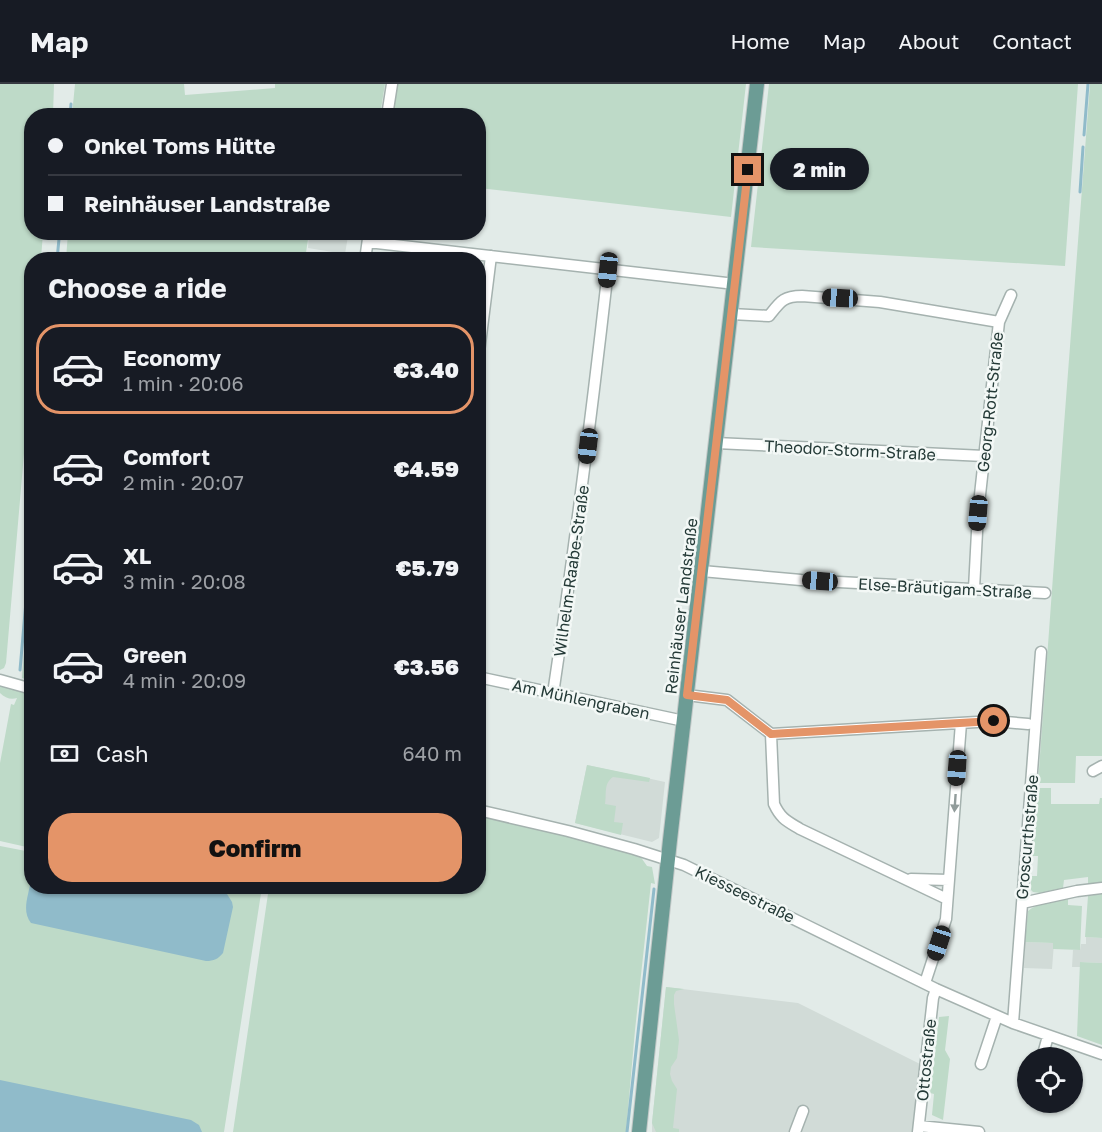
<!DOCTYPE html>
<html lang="en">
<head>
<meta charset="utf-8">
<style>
	:root { --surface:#171b24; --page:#20242c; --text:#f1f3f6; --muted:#9ea1a6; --line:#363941; --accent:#e49468 }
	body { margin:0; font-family:"Golos Text",sans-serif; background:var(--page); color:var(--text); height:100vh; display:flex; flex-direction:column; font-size:22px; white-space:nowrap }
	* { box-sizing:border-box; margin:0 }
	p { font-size:20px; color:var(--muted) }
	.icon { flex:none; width:33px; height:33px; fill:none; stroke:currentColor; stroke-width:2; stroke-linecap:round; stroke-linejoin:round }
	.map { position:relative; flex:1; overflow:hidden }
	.sheet { position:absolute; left:24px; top:168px; width:462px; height:642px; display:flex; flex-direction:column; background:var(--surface); border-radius:24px; box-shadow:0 2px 4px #0004 }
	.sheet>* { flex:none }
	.hud { position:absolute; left:24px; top:24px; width:462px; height:132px; border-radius:24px; box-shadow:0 2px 4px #0004; display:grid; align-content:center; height:132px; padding:0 24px; background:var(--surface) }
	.controls { position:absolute; left:1017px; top:963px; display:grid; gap:12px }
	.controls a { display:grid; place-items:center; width:66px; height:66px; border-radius:50%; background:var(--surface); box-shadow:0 2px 4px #0004; font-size:30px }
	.end { position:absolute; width:27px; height:27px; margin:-14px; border:8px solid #e49468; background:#111; box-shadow:0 0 0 3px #111 }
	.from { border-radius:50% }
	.bubble { position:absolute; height:42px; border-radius:21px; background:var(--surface); box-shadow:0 2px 4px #0004; font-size:20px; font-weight:800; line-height:42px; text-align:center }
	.car { position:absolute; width:18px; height:36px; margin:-18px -9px; border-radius:8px; box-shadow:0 0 4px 2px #0007; background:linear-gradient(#222 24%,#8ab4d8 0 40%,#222 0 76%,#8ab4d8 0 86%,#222 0) }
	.hud b { display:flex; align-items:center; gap:21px; height:57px; font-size:22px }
	.hud b+b { border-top:2px solid var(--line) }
	.hud i { width:15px; height:15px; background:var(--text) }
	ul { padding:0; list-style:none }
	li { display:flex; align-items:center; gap:18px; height:90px; margin:0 12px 9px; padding:0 12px; border:3px solid transparent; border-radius:24px }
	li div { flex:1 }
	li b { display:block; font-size:22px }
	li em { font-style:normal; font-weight:800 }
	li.selected { border-color:var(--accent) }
	li>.icon { width:54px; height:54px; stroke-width:1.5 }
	h2 { padding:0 24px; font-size:27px; line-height:72px }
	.pay { display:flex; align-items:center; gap:15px; height:66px; padding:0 24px; font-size:22px }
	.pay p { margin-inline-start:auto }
	.primary-button { display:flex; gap:12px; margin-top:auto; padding:12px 24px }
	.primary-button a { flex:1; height:69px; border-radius:24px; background:var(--accent); color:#111; font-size:24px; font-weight:800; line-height:69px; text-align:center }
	header { display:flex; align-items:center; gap:36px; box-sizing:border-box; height:84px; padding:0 30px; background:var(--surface); border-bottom:2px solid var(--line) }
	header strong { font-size:28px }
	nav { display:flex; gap:33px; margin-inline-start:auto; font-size:21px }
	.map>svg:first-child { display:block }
</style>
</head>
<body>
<header>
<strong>Map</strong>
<nav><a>Home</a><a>Map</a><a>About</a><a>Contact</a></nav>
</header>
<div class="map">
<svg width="1102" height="1048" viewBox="0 0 1102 1048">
	<rect width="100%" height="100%" fill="#e2ebe8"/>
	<path fill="#d1dbd7" d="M309,149h21l1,1 17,2 -3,18 -37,-6z
		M587,681l78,17 -6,56 -7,4 -77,-19z
		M1086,853l16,1v25l-22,-1v5h-8l1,-17h7l1,-6h5z
		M1025,858l29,1 -2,26 -28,-1z
		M666,903l132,16 122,61 -7,61 9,7h-270v-9z"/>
	<path fill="#bedac8" d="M0,0h54l-1,31 -21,1v116l11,1 -2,26 -9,1 -1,112 -25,291 -2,5 -4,2z
		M75,0h109l1,11 90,-7v-4h110l-5,31h-308z
		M397,0h349l-15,133 -252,-29 -1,-72h-86z
		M769,0h309l-13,182 -314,-19z
		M1090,0h12v672h-26l-1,27h-37l25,-345z
		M68,149v-1l241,1 -4,26h-239z
		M31,481v116l-9,-3z
		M0,598l31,10v156l-31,-7v-78l11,-59 3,1 3,-7c-6,2 -12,0 -17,-5z
		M587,681l63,13 -1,4 -36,-5c-10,7 -6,17 -8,27l11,2 -2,16 9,1 -2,12 -46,-12z
		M1038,704h13v16h48l1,-6h2v85l-14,1v-7l-24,3 -1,8 -23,5 -7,-1 -2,-2v-14h6l1,-20h-6z
		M479,730l115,28 46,14 7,10 5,1 3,17 -4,-1 -16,147 -9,102h-393l36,-245 209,-1z
		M0,762l31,6 1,34 230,1 -38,245h-224z
		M1102,810v44l-17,-1 3,-41z
		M1068,815v6l14,1 -2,44 -27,-1v-6l-28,-1 3,-31c10,-9 27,-9 40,-12z
		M1080,878l22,1v82l-25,-9z
		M666,903l18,2 -8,2 -2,4v9l5,36 -2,18 -6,9 -1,7 2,7 5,8 -4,39 6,1v3h-23l-4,-9z
		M949,932l-4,34 5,9 -7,61 -11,-5 2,-21 -4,-1 9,-76z"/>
	<path fill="#90bbca" d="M31,796l1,6h166l24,5 5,3 5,8 1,5 -10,46c-5,6 -9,8 -17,8l-175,-38c-10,-12 -2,-29 0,-43z
		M0,996l191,40 8,5 3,7h-202z"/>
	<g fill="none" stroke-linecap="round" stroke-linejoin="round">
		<path stroke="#90bbca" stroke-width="3" d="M70,32l1,-12
			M1084,51l4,-51
			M1080,108l3,-45
			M57,176l2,-21
			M31,464l1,-5
			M20,586l10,-114
			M627,1048l27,-243"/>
		<defs>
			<path id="minor" d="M387,32l5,-32
				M368,158l367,42
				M365,176l4,-28
				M731,230l38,2c11,-14 14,-20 33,-20l78,6 119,20
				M478,276l13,-104
				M716,359l268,13
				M702,487l99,9 244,13
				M974,505l4,-76 21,-191 12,-27
				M478,593l206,44
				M0,596l32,9
				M553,610c21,-141 39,-283 55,-424
				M687,611l40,5 44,34 223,-13 34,3
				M771,650l3,70c7,15 13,17 26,25l147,70
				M1093,687l9,-5
				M478,726l90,21 66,18 50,16 252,124 77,34 89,31
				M911,795l38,1
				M1022,819l55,-12 25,-3
				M925,899l21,-64 15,-196
				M1013,939l28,-371
				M1042,974l6,-22
				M981,980l16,-48
				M919,1042l60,6
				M795,1048l8,-21
				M918,1048l15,-134 3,-9"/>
			<path id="major" d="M639,1048l31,-292 87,-756"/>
		</defs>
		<use href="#minor" stroke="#a5b2af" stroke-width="13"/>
		<use href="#major" stroke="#c2c8c7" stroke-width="16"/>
		<use href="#minor" stroke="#fff" stroke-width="10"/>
		<use href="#major" stroke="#6c9c95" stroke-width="14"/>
	</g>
	<defs><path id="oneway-solid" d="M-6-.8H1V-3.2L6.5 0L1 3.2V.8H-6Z" transform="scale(1.5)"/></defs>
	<use fill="#929c9b" href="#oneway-solid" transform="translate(955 719) rotate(94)"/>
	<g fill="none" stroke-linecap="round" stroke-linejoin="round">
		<path stroke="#e49468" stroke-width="8" d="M748,86l-61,525 40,5 44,34 223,-13"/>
	</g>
	<g text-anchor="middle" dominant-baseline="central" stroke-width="5" stroke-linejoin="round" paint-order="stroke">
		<g font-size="16" fill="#243a37" stroke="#f3f8f6">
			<text transform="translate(990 318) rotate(-84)">Georg-Rott-Straße</text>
			<text transform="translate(850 366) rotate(3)">Theodor-Storm-Straße</text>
			<text transform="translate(571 487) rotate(-82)">Wilhelm-Raabe-Straße</text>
			<text transform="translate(945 504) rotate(3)">Else-Bräutigam-Straße</text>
			<text transform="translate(681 522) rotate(-83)">Reinhäuser Landstraße</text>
			<text transform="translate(581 615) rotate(12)">Am Mühlengraben</text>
			<text transform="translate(1027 753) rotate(-85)">Groscurthstraße</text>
			<text transform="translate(745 810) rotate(26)">Kiesseestraße</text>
			<text transform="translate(926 976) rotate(-84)">Ottostraße</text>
		</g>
	</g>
</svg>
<div class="controls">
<a><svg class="icon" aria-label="locate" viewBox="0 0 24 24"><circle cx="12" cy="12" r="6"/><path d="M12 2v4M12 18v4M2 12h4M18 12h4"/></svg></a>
</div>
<i class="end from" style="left:994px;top:637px"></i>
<i class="end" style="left:748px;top:86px"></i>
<div class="bubble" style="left:770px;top:64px;width:99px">2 min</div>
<i class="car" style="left:608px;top:186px;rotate:186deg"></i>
<i class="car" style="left:840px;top:214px;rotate:273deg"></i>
<i class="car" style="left:588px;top:362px;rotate:187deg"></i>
<i class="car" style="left:978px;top:429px;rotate:185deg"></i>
<i class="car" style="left:820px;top:497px;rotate:274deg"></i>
<i class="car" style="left:957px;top:684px;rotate:184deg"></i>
<i class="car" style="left:939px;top:859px;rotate:198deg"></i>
<div class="hud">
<b><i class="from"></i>Onkel Toms Hütte</b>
<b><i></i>Reinhäuser Landstraße</b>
</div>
<section class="sheet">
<h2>Choose a ride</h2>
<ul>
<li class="selected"><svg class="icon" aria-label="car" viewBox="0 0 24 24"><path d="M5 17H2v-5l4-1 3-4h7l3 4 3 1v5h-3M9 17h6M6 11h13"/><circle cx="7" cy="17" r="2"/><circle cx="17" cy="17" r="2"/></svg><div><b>Economy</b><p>1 min · 20:06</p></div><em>€3.40</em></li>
<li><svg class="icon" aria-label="car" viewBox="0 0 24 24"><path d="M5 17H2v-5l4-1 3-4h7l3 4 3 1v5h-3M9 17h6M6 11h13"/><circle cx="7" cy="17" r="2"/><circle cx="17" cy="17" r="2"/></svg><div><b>Comfort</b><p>2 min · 20:07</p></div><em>€4.59</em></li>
<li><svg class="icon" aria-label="car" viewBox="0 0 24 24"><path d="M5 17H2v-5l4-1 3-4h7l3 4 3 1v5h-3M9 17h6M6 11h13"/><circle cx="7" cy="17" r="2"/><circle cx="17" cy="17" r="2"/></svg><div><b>XL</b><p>3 min · 20:08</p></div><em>€5.79</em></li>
<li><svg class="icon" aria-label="car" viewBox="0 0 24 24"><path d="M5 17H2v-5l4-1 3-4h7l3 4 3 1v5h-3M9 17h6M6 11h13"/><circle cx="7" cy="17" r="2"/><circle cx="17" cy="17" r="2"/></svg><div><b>Green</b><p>4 min · 20:09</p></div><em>€3.56</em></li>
</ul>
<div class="pay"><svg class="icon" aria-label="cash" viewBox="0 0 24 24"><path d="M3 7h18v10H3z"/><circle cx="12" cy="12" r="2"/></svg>Cash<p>640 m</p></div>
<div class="primary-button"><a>Confirm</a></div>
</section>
</div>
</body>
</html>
